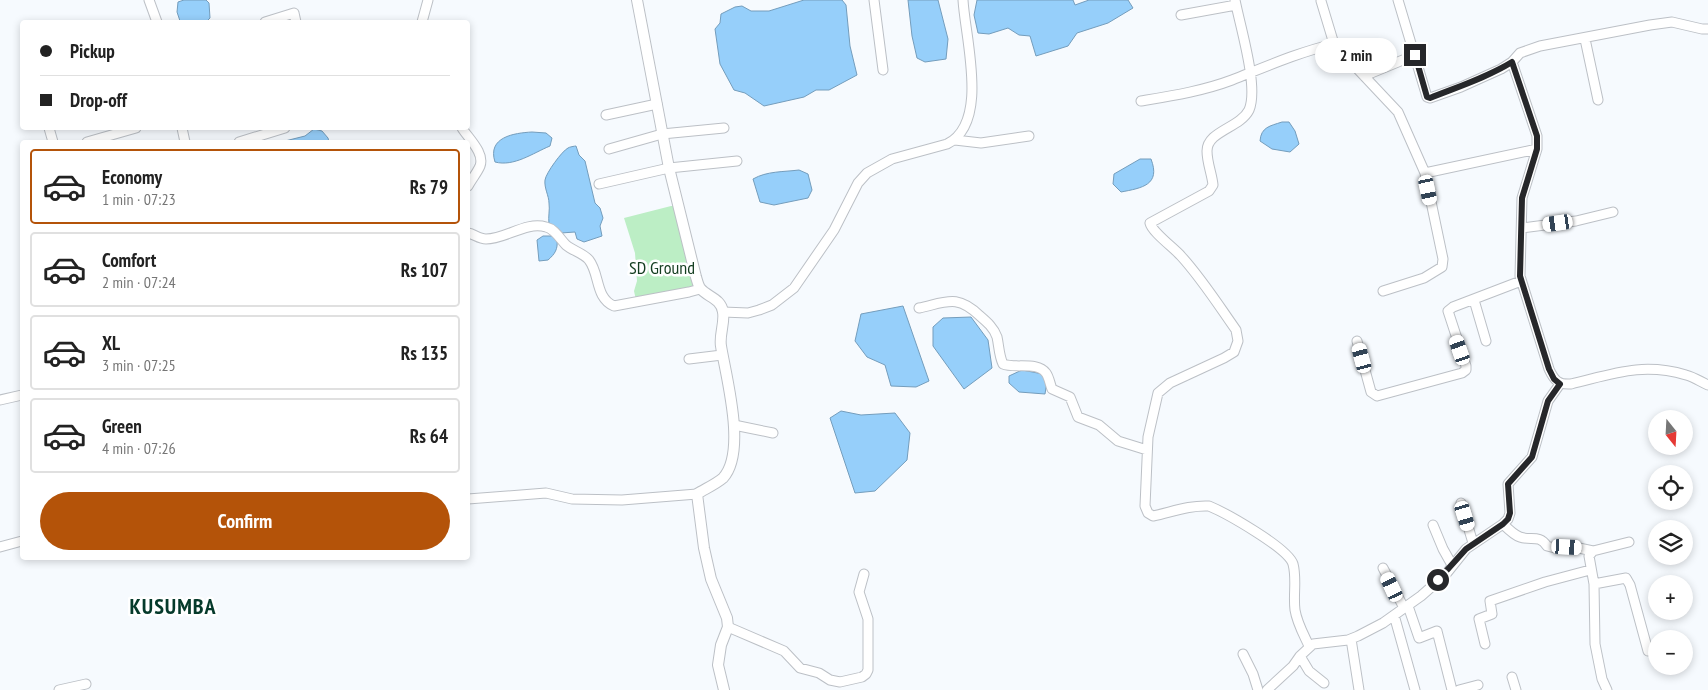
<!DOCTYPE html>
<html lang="en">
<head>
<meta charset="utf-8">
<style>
	:root { --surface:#fff; --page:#f6f6f6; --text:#222; --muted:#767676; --line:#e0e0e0; --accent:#b45309 }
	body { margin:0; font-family:"PT Sans Narrow",sans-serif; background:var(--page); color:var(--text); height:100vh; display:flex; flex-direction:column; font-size:19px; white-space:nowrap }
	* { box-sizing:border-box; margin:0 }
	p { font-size:16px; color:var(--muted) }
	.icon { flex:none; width:28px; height:28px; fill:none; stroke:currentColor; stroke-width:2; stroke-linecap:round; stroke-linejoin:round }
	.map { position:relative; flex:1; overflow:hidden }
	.side { position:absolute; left:20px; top:140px; width:450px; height:420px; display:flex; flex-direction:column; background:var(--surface); border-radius:5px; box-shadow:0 2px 8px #0003 }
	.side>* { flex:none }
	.guide { position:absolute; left:20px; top:20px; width:450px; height:110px; border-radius:5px; box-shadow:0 2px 8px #0003; display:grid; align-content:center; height:110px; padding:0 20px; background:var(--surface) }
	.needle { width:32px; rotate:162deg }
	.fabs { position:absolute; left:1648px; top:410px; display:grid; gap:10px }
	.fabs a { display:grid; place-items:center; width:45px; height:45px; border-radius:50%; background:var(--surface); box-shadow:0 2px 8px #0003; font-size:25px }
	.end { position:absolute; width:22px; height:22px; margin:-11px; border:6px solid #26272a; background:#fff; box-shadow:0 0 0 2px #fff }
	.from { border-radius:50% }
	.bubble { position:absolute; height:35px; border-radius:18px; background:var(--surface); box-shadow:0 2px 8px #0003; font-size:16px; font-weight:700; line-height:35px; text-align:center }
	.car { position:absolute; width:15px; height:30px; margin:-15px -8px; border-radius:6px; box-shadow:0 0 4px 1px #0007; background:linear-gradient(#fff 24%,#345 0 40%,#fff 0 76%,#345 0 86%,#fff 0) }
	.guide b { display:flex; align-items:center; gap:18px; height:48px; font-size:19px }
	.guide b+b { border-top:1px solid var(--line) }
	.guide i { width:12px; height:12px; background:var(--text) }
	ul { padding:9px 0 0; list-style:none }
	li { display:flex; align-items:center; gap:15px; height:75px; margin:0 10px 8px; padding:0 10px; border:2px solid var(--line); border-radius:5px }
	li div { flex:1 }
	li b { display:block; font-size:19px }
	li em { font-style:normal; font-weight:700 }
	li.active { border-color:var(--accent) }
	li>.icon { width:45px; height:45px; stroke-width:1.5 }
	.button { display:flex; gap:10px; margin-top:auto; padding:10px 20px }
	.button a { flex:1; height:58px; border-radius:30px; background:var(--accent); color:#fff; font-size:20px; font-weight:700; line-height:58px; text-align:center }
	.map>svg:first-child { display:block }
</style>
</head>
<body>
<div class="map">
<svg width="1708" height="690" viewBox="0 0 1708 690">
	<rect width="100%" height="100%" fill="#f6fafe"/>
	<path fill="#bceec5" d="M671,206h4l21,81 -60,13 -2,-9 3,-10 -2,-28 -11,-35z"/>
	<path fill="#96cffa" stroke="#749dbc" d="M184,0h22l3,3 1,15 -4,4h-22l-4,-1 -3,-9 1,-10z
		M804,0h38l4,5 4,41 7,29 -28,15h-13l-12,7 -40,9 -19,-13 -11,-3 -14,-26 -5,-35 5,-6 1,-9 14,-7 7,-1 9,5h18z
		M908,0h30l10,39 -2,20 -21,3 -8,-4 -5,-22z
		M977,0h96l2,5 14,-5h39l5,8 -25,15 -31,10 -9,13 -32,10 -6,-20 -11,-1 -11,-7 -19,6 -11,-1 -4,-18z
		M1282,122h7l6,9 4,13 -9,8 -18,-3 -12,-8c1,-14 10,-15 22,-19z
		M314,129l8,2 6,7 1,4h-48l24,-6z
		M532,132l14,1 6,5 -2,8c-17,7 -36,21 -55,16 -8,-25 19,-29 37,-30z
		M576,146l3,9 6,6 10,42 5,5 3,10 -3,8 2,10 -18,6 -7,-3 -2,-7 -14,1 -12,-9c-1,-8 1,-14 0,-21 0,-7 -5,-15 -4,-23 1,-7 17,-29 23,-32 1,-1 7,-2 8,-2z
		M1140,159h11c10,26 -9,29 -30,33l-8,-8 1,-10z
		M799,170l9,4 4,16 -4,8 -34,7 -14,-3 -7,-23c14,-8 30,-7 46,-9z
		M543,236h9l5,4c1,9 -2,14 -9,20l-9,1 -2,-21z
		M903,306l26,75 -13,6 -25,-1 -6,-21 -18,-8 -12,-16 6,-27z
		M971,317l17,23 4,28 -28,21 -31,-43v-19l10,-9z
		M1022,370l26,5 -3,19 -26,-2 -10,-9v-7z
		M841,411l20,4 34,-2 15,20 -3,27 -32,31 -20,2 -25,-75z"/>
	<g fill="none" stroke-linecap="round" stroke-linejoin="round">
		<defs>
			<path id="minor" d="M149,0l8,22
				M874,0l9,70
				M1235,0c5,26 24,87 14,110 -9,18 -42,21 -42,41 0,12 5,23 6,34l-4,6 -59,32c2,9 24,25 31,33 21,23 38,50 55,74l2,11 -4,11 -10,6 -54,25 -12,10 -10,44 -3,69 3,7 5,3c19,-4 36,-11 56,-10 17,7 79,42 84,58 4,15 0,31 2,46 2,13 9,25 14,36
				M1398,0l29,97 3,1 31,-11 40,-18 11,-7 8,-9 20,-7 110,-21 22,-3 30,7h6
				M1321,1l13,43
				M1181,15l55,-10
				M265,22l29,-9 2,9
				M422,22l6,-22
				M1585,39l13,61
				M1512,62l25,74v13l-15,49 -2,78 29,93c5,11 9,16 22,15 42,-10 71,-22 115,-9 8,2 15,7 22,10
				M1364,76l51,-21
				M1141,101c30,-5 62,-10 91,-21 33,-13 67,-28 102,-36l64,68 27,61 18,86 -1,8 -18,11 -41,13
				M606,115l51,-11
				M49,128l4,14
				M182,128l3,14
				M462,128c6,10 23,25 18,38 -3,7 -9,14 -12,20
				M955,140l26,3 48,-7
				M87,142l49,-14
				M239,142l46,-14
				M609,149l53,-15 62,-6
				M1425,173l112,-24
				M599,184l70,-16 68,-7
				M1522,228l54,-7 37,-9
				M468,233c6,1 11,6 18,6 20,0 40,-18 60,-12 9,2 14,12 20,18 7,6 17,8 23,15 11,14 6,38 25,46l75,-14 11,-3
				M1474,300l12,41
				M919,308c28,-6 38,-14 61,8 7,6 14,12 17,21 2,9 2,19 6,27 12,5 34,-3 43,9 3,4 4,11 6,16l18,8 8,20 21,8 19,16 29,9
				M723,312l25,1 11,-3 13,-5 22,-17 40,-58 24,-47 9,-10 25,-14 55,-15c43,-21 18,-106 16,-144
				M1357,341l14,51 6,4 85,-23 4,-3v-4l-18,-55 5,-4 68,-26
				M689,359l33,-4
				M0,400l22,-5
				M734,425l39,8
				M468,499l78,-6 26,6 50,1 75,-6
				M1461,503l12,40
				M1503,524c5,5 11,11 17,13 11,4 19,-3 27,9l8,2h24l14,3
				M1433,525l10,24 9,16
				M0,547l22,-6
				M1383,568l21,40
				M1594,584l32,-6 4,7 18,66
				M1408,606l11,32 18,-7 15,59
				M1394,615l21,75
				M728,627l56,24 16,17 19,5 11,7 10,2 22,-5 4,-3 2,-4v-51l-9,-27 5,-18
				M1351,639l8,51
				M1485,644l-6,-25 13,-5 -2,-13 55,-19 45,-12
				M1243,654l10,20 5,16
				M1300,656l9,15 15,12
				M1512,677l4,13
				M59,690l27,-6
				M1267,690l26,-24 7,-10 13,-12 35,-4 10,-4 25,-13 38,-27 25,-22 20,-25 37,-25 5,-5 2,-6 -2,-29 24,-27 16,-56 12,-17
				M1459,690l19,-5
				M1607,690l-5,-11 -7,-35 -1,-60 -5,-28 4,-5 36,-9"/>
			<path id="tertiary" d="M637,0l32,168 27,109c1,3 2,8 4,11 7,9 21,10 23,24 2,11 -4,23 -2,34 5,31 26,106 2,132 -7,6 -18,11 -26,16l7,54 7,31 16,39 1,9 -7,18 -3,20 6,25"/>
		</defs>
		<use href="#minor" stroke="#bcc0c6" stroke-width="11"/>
		<use href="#tertiary" stroke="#bcc0c6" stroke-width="12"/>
		<use href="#minor" stroke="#fff" stroke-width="9"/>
		<use href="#tertiary" stroke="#fff" stroke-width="10"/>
	</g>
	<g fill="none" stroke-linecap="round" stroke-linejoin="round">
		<path stroke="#26272a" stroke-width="6" d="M1415,55l12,42 3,1c27,-11 56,-20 82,-36l25,74v13l-15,49 -2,78 29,93 5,10 6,5 -12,17 -16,56 -24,27 2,29 -2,6 -5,5 -37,25 -28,31"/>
	</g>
	<g text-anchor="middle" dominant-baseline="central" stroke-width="5" stroke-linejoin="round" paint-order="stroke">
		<g font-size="18" fill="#143d20" stroke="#fff">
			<text x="662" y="267">SD Ground</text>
		</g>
		<g font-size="22" font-weight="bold" letter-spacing="1" fill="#053a2b" stroke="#fff">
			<text x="173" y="606">KUSUMBA</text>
		</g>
	</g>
</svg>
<div class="fabs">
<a><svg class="needle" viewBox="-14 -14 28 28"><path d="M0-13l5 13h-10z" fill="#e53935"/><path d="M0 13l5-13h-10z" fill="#767676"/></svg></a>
<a><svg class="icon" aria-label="locate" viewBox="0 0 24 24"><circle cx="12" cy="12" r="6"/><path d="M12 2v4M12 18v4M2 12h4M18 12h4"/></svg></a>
<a><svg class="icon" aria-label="layers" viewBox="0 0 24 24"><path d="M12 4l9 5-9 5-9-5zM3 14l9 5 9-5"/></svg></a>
<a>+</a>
<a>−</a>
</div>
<i class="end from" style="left:1438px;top:580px"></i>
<i class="end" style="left:1415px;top:55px"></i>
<div class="bubble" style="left:1315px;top:38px;width:82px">2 min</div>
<i class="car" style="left:1428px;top:190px;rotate:168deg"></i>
<i class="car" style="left:1558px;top:223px;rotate:262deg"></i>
<i class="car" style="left:1460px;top:350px;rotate:341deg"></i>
<i class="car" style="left:1362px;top:358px;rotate:345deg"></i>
<i class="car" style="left:1465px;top:516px;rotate:163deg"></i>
<i class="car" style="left:1567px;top:547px;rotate:93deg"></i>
<i class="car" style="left:1392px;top:587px;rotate:335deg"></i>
<div class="guide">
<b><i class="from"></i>Pickup</b>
<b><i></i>Drop-off</b>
</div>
<section class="side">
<ul>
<li class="active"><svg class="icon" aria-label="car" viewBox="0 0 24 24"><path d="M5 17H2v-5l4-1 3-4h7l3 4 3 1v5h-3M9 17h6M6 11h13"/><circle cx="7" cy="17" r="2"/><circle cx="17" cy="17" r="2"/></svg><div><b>Economy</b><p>1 min · 07:23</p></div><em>Rs 79</em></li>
<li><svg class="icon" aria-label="car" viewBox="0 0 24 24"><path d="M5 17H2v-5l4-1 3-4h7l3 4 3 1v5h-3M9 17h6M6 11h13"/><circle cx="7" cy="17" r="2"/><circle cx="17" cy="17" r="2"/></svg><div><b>Comfort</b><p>2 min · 07:24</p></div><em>Rs 107</em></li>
<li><svg class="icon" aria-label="car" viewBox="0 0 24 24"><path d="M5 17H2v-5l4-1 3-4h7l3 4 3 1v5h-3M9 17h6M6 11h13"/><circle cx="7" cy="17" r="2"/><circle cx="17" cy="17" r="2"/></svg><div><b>XL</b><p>3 min · 07:25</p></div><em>Rs 135</em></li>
<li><svg class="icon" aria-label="car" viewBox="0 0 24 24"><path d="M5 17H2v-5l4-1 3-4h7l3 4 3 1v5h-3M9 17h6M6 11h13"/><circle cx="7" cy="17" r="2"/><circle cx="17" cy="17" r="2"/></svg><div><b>Green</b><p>4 min · 07:26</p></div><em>Rs 64</em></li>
</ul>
<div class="button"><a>Confirm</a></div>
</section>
</div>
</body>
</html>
